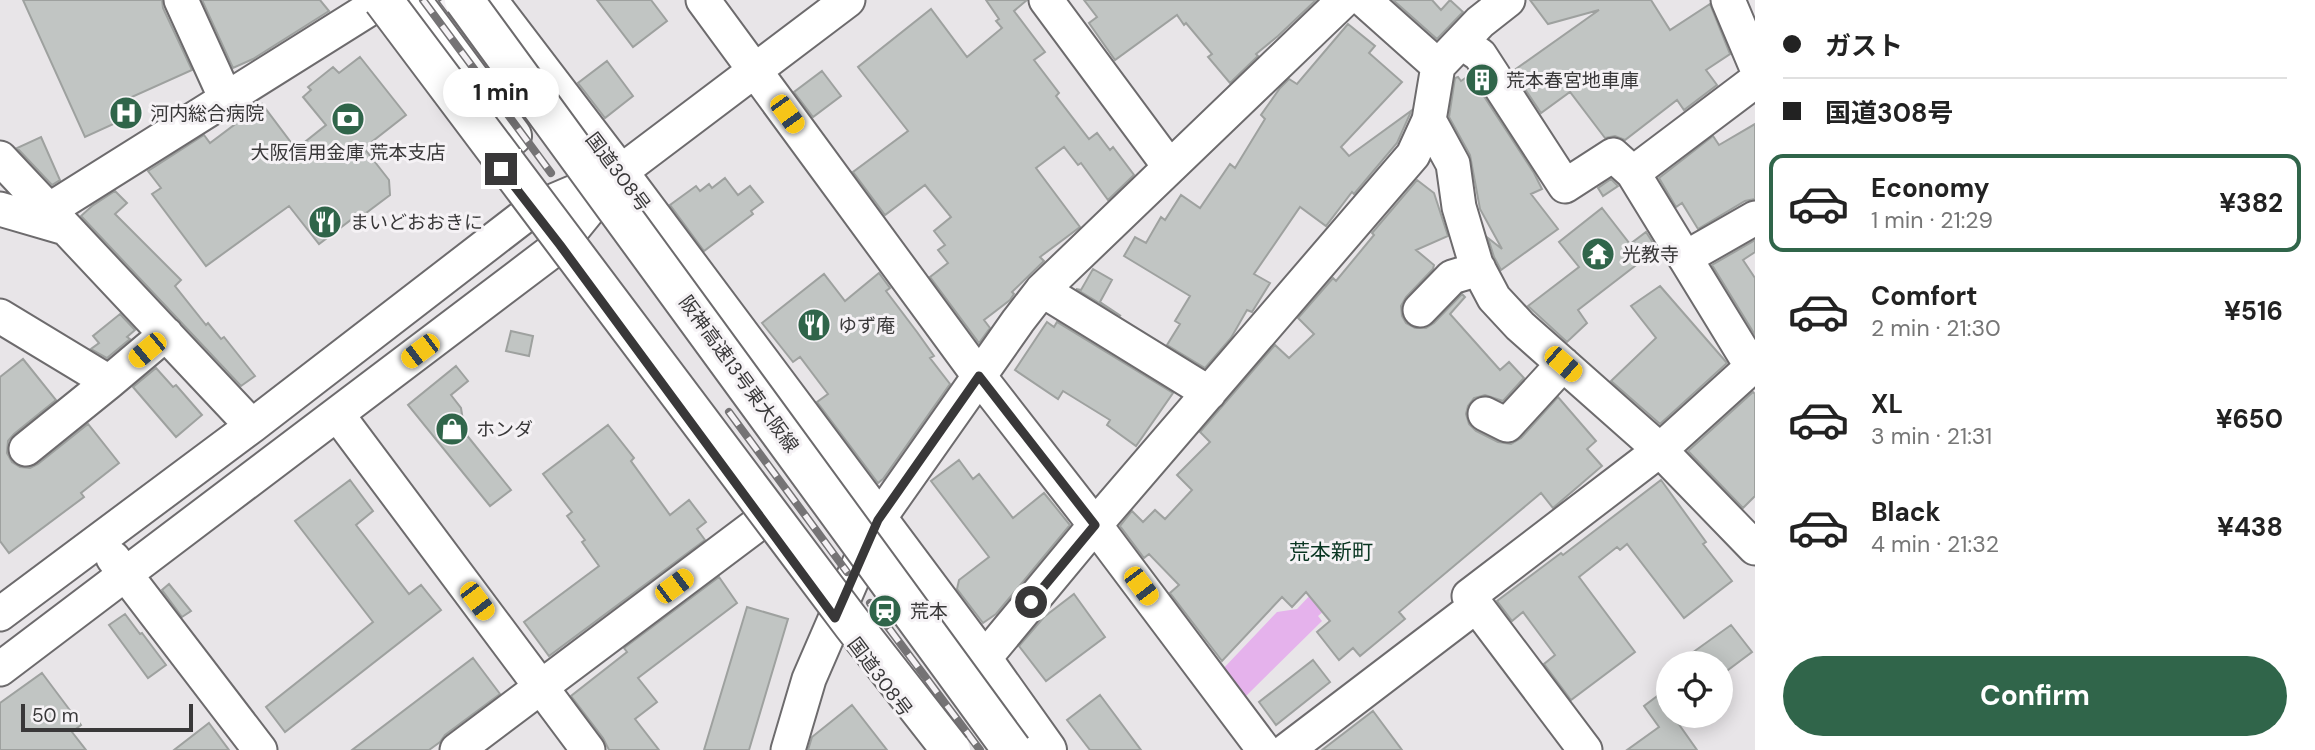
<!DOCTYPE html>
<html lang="en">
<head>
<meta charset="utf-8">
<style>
	:root { --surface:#fff; --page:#f2f2f2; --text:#222; --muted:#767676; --line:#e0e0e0; --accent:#30654a }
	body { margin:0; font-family:"DM Sans","Noto Sans JP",sans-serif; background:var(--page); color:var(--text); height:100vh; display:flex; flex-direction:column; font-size:26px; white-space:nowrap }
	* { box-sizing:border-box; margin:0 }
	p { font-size:23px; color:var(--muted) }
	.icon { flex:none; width:38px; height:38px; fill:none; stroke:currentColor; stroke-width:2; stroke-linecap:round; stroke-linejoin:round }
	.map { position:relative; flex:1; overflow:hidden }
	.details { display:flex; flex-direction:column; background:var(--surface); width:560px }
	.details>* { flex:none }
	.top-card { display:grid; align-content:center; height:154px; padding:0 28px; background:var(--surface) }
	.tools { position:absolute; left:1656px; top:651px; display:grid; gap:14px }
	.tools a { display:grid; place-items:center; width:77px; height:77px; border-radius:50%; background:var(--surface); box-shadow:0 4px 18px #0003; font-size:35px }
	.scale { position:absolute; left:21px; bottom:18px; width:172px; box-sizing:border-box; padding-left:7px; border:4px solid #393839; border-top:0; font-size:19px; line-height:24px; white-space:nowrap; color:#393839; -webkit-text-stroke:5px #f5f2f5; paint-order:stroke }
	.end { position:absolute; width:32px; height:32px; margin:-16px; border:9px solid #393839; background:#fff; box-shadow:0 0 0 4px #fff }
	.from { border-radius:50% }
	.bubble { position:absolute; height:49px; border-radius:24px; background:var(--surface); box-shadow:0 4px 18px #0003; font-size:23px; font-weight:700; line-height:49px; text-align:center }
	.car { position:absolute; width:21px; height:42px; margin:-21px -10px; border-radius:9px; box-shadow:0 0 5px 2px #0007; background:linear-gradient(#f5c518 24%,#345 0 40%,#f5c518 0 76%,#345 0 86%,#f5c518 0) }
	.top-card b { display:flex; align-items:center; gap:24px; height:66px; font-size:26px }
	.top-card b+b { border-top:2px solid var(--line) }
	.top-card i { width:18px; height:18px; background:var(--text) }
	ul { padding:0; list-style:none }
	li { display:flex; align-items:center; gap:21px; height:98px; margin:0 14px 10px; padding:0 14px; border:4px solid transparent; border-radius:14px }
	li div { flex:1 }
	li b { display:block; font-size:26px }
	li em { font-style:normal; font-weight:700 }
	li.current { border-color:var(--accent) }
	li>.icon { width:63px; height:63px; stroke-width:1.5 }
	.cta { display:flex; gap:14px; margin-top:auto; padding:14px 28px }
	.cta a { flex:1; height:80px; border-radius:42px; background:var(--accent); color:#fff; font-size:28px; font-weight:700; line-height:80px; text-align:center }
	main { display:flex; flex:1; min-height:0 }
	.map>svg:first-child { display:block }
</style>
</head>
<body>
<main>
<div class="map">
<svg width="1755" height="750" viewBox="0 0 1755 750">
	<rect width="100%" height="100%" fill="#e8e5e8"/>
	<path fill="#e5b2ec" d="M1334,570l15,20 -31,26 4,5 -79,78 -23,-27 57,-60 20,-3z"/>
	<path fill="#c1c5c3" stroke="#9ea19f" stroke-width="2" d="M23,0h139l1,8 29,62 -67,30 6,16 -46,21z
		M202,0h118l9,11 -76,48 -20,9z
		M597,0h54l16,21 -34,26z
		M986,0h41l-13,11 31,41 -11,8 25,33 -3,3 33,43 8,-6 13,17 3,-3 21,28 -26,25 -27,-37 -3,2 -14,-18 -28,21 44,59 -40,30 4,4 -32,31 2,2 -4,6 -26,20 6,8 -11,15 -49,-66 18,-14 -10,-13 7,-5 -11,-14 17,-14 -26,-32 -40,30 -32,-43 55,-41 -50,-64 73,-58 36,48 35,-29 -6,-7 3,-2z
		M1084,0h232l-38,36 -22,18 2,2 -28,27 -22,-26 4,-3 -26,-31 -2,2 -7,-10 -62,45 -26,-37 8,-6z
		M1393,0h39l9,10 9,-10 13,12 -26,27z
		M1530,0h121l19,30 40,-26 20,50 -24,16 11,15 -33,25 -7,-10 -52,40 -10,-4 -10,2 -35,-46 -29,21 -28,-42 86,-61 -51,14z
		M1348,24l27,22 -6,7 33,29 -61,65 8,9 62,-45 -1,3 -13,29 -43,51 -2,-2 -26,34 -26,-19 -46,67 16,9 -18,29 -5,-2 -16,28 -26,30 -38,-23 13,-21 -5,-3 15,-25 -66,-40 11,-19 11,6 15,-26 4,3 16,-25 19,13 30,-44 5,4 30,-49 -4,-4 19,-27 9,-9 8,5z
		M360,57l46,58 -42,33 25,32 1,15 -32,24 -2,-3 -37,28 -30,-38 -83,60 -54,-72 9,-6 -13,-17 56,-36 6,8 52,-39 34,45 30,-24 -23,-28 8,-7 -3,-3 25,-20 6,6z
		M607,61l26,35 -28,22 -27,-35z
		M822,71l19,25 -28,21 -19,-25z
		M1470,75l64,98 8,16 -11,5 27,35 -57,41 -7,-13 -6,-19 14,11 -22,-40 -10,-54 -21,-38 6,-39 3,-1 3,4z
		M1755,124v75l-10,2 -47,28 -16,-26 -6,4 -17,-29 54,-42 6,9z
		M41,137l19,43 -8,5 -35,-37z
		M725,178l13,17 12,-9 13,16 -12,9 2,3 -49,37 -34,-46 26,-19 4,5 9,-7 3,4z
		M1611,179l7,7 -15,10 -5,-8z
		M1417,180l17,13 14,43 -32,14 18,15 -1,4 -27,28 -5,9 1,10 4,7 9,5h11l8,-5 28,-29 3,3 -15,17 50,56 9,-8 15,16 -21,23 -18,-6 -11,3 -6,8 -2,8 3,10 7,7 22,11 13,2 10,-6 37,-41 38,44 -9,8 15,17 -49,42 -12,-15 -142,119 6,7 -45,37 -7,-8 -14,12 -22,-28 13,-11 -24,-29 -14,15 -10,-10 -60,64 -52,-68 9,-8 -30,-31 -5,4 -24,-32 12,-15 11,11 12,-12 10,9 27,-29 -15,-15 33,-33 -10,-10 75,-87 14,13 25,-24 -16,-16 35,-40 3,3 38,-46 -2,-2z
		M115,191l12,12 -12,11 66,66 -6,6 31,39 2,-2 13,16 3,-2 31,39 -14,10 -160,-170 11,-10z
		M1602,208l28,36 16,-12 11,17 -79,61 9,13 -20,19 -39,-36 51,-39 -20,-25z
		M1755,240v12l-12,8 12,18v57l-43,-70z
		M1093,269l19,11 -12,22 21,14 -45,-27 5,1z
		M879,273l11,15 -4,3 31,41 17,24 -4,2 20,26 -67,95 -5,4 -61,-81 11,-8 -28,-37 -7,5 -31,-39 62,-49 21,27z
		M1660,286l67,77 -67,61 -49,-43 45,-43 -25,-32z
		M120,314l15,16 -8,7 3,2 -23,19 -16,-9 8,-6 -6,-7z
		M1047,322l7,5 3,-5 116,71 -37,53 -29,-21 3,-5 -47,-29 -5,8 -43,-29z
		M511,331l22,5 -4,20 -23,-5z
		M23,359l33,41 -42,34 -6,7 -1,12 5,9 8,5 10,1 8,-4 50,-40 31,39 -38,30 3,4 -75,56 -9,-12v-164z
		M456,366l12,15 -17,14 10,13 4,25 46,57 -21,16 -82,-101z
		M156,368l17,19 3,-2 26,30 -26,22 -43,-50z
		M1753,392l2,2v102l-12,12 -55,-57z
		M608,425l26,33 -3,3 39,54 19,-15 17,22 -9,7 8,11 -156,116 -25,-34 75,-56 -17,-24 3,-2 -18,-24 5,-4 -29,-38z
		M959,460l14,19 6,-5 34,44 31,-25 26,32 -74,89 -13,9 -26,-34 2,-9 30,-23 -58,-76z
		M350,480l23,31 -17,14 53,69 12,-9 20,25 -156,122 -19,-25 107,-85 -78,-101z
		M1661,480l45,62 -3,2 29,37 -48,37 -57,-74 -7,6 -3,-3 -38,30 56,75 -64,48 -27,-36 11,-9 -32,-43 -11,9 -15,-20 64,-48 2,2z
		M719,577l18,26 -99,75 19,24 -22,17 24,31h-50l-6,-12 -32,-42 56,-44 -3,-4z
		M169,584l22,27 -9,6 -20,-27z
		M1074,594l31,43 -59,44 -27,-35 25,-29z
		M747,607l41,12 -39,131h-45z
		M125,614l15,20 2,-1 24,32 -18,13 -39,-53z
		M1731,625l21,27 -32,24v-13h-42z
		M473,658l27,36 -55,41 -5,7 -11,8h-77z
		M1313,660l17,22 -54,43 -17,-23z
		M42,673l39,52 -9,7 14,18h-86v-47z
		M1668,688v28h5l24,34h-70l32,-23 -15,-21z
		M1100,695l41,55h-51l-23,-30z
		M852,705l35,45h-79l4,-13z
		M1373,711l29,39h-80z
		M209,723l20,27h-55z"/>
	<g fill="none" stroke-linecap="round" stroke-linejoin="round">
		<defs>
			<path id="minor" d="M181,0l45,99
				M703,0l276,376 116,149 169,225
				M1046,0l123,166
				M1364,0l74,66
				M1728,0l27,64
				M1461,42l19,13 85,131 48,-31 20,18 119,194
				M1429,120l24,44 6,43 17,57 18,34 26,28 140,124 95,98
				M0,158l252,268
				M1633,173l122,-92
				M0,209l65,19
				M49,210l325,-204
				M1685,258l70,-40
				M1042,290l167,103
				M1420,310l32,-33 27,-8
				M0,316l109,66 57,-48
				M337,414l251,336
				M1485,414l22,11 56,-61
				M26,449l83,-67
				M113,558l147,192
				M0,614l252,-188 280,-216 87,-37 229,-173
				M983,660l112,-135 318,-370 16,-35 9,-54 42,-44 28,-22
				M0,669l560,-424 55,-68
				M457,750l306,-230
				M788,750l21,-71 69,-159 140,-199 24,-31 302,-290
				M1287,750l189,-144
				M1585,750l-116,-154 191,-146 95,-86"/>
			<path id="highway" d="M411,0l101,136
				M487,0l132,173 364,487 64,90"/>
		</defs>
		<use href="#minor" stroke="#6d6b6d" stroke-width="37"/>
		<use href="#highway" stroke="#6d6b6d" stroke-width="42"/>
		<use href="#minor" stroke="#fff" stroke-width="33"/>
		<use href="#highway" stroke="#fff" stroke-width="38"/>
		<defs>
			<path id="rail" d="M423,0l128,173
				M442,0l120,161
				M739,400l114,152
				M729,412l118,160
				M880,589l120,161
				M870,603l110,147"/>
		</defs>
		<use href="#rail" stroke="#757375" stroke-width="8"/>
		<use href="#rail" stroke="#f5f2f5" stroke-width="5" stroke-dasharray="16" stroke-linecap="butt"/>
		<defs>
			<path id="highway-bridge" d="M383,0l470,625 98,125
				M464,0l548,750"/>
		</defs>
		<use href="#highway-bridge" stroke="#6d6b6d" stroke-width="42" stroke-linecap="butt"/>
		<use href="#highway-bridge" stroke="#fff" stroke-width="38"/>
	</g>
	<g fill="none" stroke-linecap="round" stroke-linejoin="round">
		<path stroke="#393839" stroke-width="9" d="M501,169l59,76 275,373 43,-98 101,-144 116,149 -64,77"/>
	</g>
	<defs>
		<symbol id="building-disc" viewBox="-11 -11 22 22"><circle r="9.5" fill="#30654a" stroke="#f5f2f5"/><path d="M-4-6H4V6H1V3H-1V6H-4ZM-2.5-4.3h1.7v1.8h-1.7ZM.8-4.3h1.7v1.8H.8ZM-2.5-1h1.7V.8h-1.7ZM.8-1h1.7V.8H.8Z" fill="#fff"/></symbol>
		<symbol id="hospital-disc" viewBox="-11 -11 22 22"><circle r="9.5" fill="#30654a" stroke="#f5f2f5"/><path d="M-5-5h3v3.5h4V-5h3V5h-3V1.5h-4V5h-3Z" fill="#fff"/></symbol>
		<symbol id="bank-disc" viewBox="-11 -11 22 22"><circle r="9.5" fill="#30654a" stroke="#f5f2f5"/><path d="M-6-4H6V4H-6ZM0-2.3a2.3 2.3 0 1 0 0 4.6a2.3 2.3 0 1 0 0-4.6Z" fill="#fff"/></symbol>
		<symbol id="restaurant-disc" viewBox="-11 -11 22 22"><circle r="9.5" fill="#30654a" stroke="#f5f2f5"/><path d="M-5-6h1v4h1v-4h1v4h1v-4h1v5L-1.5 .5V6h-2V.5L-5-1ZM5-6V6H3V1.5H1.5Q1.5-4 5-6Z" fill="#fff"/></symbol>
		<symbol id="temple-disc" viewBox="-11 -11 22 22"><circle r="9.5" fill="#30654a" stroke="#f5f2f5"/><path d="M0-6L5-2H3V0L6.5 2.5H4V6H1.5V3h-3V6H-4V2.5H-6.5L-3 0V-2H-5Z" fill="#fff"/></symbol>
		<symbol id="shop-disc" viewBox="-11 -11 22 22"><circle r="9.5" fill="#30654a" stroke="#f5f2f5"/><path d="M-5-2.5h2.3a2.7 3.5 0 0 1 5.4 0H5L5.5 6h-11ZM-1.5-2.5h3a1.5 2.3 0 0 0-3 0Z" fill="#fff"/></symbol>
		<symbol id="station-disc" viewBox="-11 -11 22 22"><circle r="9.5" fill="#30654a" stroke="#f5f2f5"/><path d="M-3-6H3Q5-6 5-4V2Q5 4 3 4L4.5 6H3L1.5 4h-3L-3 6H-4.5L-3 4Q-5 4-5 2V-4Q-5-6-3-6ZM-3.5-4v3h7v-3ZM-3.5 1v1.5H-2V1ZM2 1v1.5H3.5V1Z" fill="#fff"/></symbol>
	</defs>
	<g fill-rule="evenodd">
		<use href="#building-disc" x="1463" y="61" width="38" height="38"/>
		<use href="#hospital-disc" x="107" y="94" width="38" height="38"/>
		<use href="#bank-disc" x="329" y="100" width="38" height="38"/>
		<use href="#restaurant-disc" x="306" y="203" width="38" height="38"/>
		<use href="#temple-disc" x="1579" y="235" width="38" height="38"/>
		<use href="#restaurant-disc" x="795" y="306" width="38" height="38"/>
		<use href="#shop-disc" x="433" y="410" width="38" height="38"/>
		<use href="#station-disc" x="866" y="592" width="38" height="38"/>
	</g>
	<g text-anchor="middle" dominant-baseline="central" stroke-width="6" stroke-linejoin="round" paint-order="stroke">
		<g font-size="19" fill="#393839" stroke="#f5f2f5" text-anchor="start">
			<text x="1506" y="80">荒本春宮地車庫</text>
			<text x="150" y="113">河内総合病院</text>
			<text x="348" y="152" text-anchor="middle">大阪信用金庫 荒本支店</text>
			<text x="350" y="222">まいどおおきに</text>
			<text x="1622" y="254">光教寺</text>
			<text x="838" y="325">ゆず庵</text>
			<text x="476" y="429">ホンダ</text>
			<text x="910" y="611">荒本</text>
		</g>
		<g font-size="19" fill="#393839" stroke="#f5f2f5">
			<text transform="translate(618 172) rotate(53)">国道308号</text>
			<text transform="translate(739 374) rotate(54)">阪神高速13号東大阪線</text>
			<text transform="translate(880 677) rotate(53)">国道308号</text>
		</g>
		<g font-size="21" fill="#083521" stroke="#f5f2f5">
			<text x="1331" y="552">荒本新町</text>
		</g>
	</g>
</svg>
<div class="tools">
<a><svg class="icon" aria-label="locate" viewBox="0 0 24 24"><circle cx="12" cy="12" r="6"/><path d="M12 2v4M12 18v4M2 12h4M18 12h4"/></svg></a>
</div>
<div class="scale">50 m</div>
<i class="end from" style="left:1031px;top:602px"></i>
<i class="end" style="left:501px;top:169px"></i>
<div class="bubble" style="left:443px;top:68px;width:116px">1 min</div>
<i class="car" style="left:787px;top:114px;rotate:144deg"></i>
<i class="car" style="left:147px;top:350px;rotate:230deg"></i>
<i class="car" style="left:420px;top:351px;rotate:233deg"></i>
<i class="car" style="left:1563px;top:364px;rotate:131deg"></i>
<i class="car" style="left:674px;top:586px;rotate:53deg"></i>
<i class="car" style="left:1141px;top:586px;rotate:143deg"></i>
<i class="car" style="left:477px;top:601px;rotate:143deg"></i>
</div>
<section class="details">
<div class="top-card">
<b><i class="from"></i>ガスト</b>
<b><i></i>国道308号</b>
</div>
<ul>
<li class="current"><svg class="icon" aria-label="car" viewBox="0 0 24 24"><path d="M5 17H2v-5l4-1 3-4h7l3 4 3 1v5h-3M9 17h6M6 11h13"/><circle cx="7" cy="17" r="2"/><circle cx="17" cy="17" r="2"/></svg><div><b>Economy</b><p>1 min · 21:29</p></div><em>¥382</em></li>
<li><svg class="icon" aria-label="car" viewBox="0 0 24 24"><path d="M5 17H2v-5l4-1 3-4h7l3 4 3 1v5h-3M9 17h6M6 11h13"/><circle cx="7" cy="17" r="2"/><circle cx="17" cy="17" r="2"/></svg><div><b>Comfort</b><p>2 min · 21:30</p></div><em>¥516</em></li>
<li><svg class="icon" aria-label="car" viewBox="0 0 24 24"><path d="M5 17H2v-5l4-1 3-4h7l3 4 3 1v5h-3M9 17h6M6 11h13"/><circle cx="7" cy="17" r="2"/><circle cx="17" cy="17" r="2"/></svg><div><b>XL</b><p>3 min · 21:31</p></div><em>¥650</em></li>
<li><svg class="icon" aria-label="car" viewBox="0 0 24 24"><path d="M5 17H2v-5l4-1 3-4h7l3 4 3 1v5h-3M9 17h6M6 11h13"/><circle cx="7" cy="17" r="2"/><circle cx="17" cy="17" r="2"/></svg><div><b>Black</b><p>4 min · 21:32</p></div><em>¥438</em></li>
</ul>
<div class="cta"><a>Confirm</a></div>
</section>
</main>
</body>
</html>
